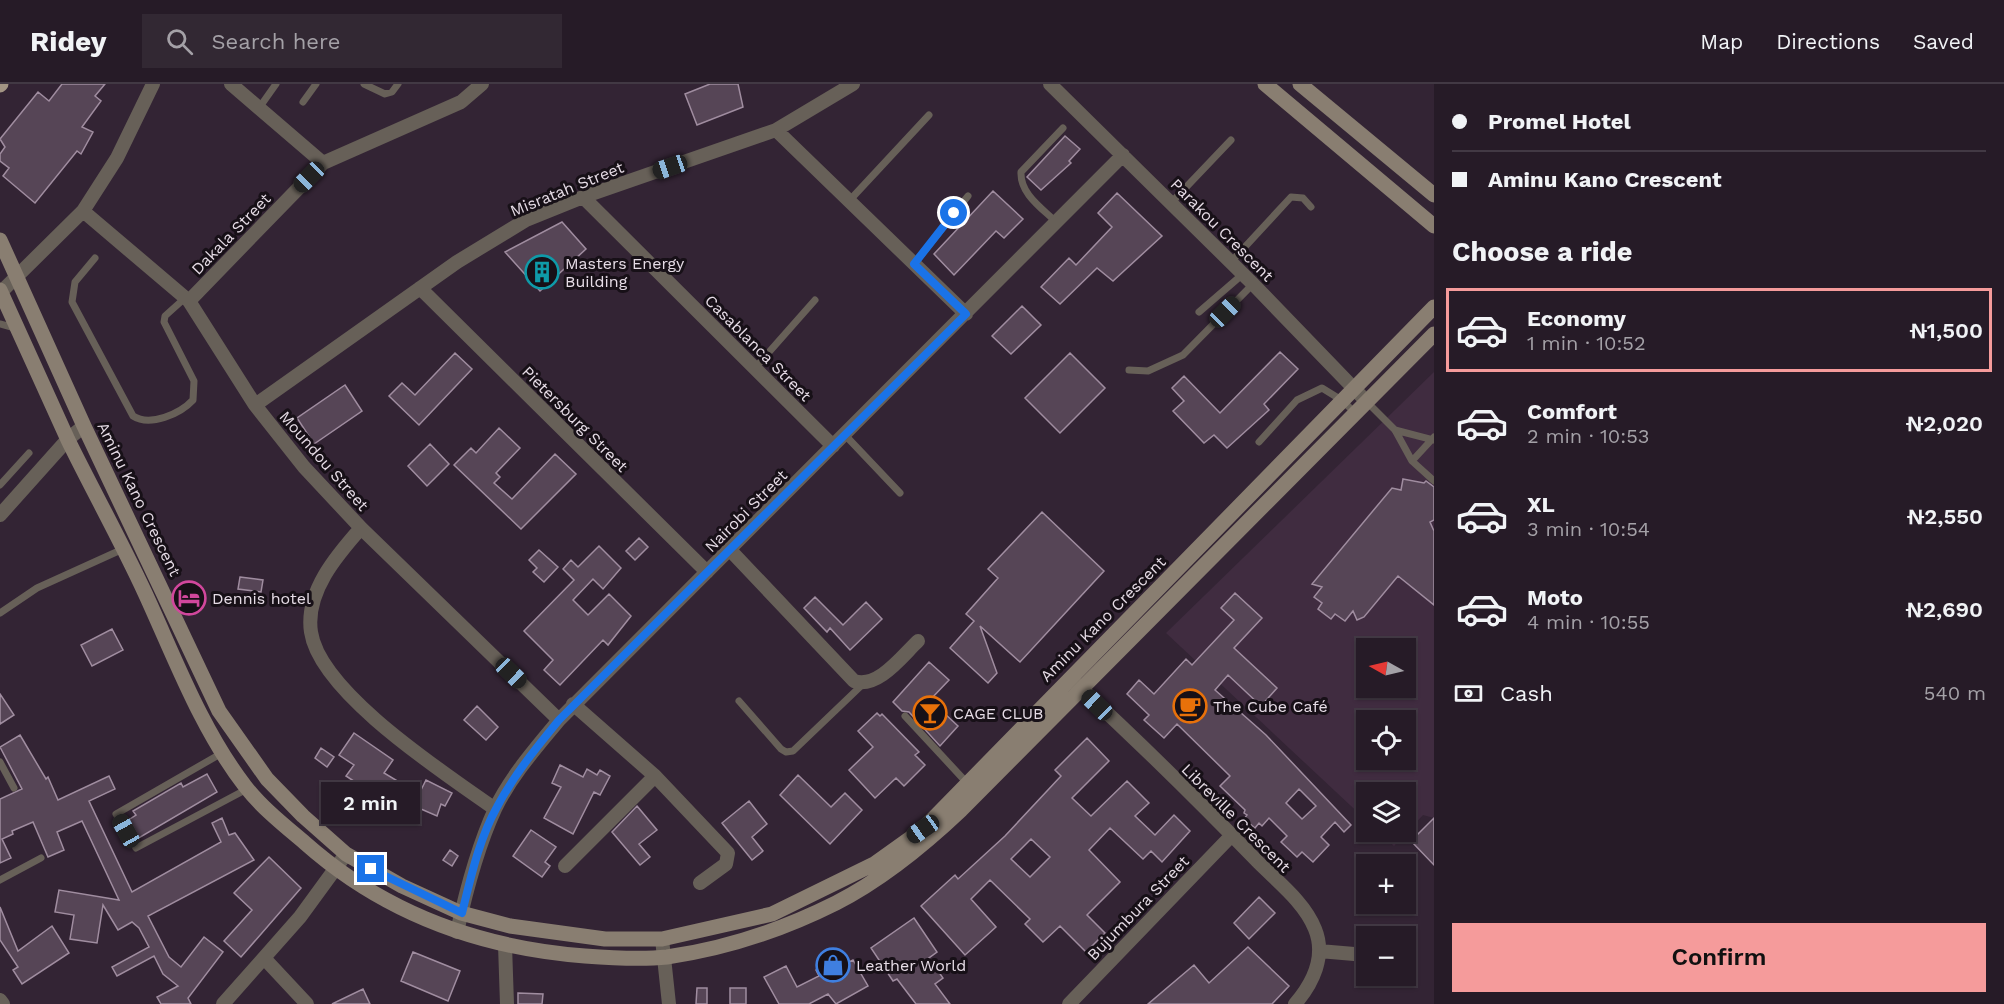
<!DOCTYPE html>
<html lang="en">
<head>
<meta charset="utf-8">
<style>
	:root { --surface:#261b27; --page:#322833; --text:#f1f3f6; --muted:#a4a1a7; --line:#423944; --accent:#f59b9b }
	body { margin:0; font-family:"Work Sans",sans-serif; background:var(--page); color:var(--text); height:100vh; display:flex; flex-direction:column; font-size:22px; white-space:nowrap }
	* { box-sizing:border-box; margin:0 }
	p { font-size:20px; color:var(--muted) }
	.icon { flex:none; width:33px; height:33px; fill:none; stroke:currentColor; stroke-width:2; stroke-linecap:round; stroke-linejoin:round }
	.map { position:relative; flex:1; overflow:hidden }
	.panel { display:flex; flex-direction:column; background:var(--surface); width:570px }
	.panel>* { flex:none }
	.guide { display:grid; align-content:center; height:132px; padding:0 18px; background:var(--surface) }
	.needle { width:39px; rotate:278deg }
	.tools { position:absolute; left:1356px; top:554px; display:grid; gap:12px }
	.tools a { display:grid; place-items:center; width:60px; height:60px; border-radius:0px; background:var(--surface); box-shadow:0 2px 4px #0004,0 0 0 2px var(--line); font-size:30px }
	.end { position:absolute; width:27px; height:27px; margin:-14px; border:8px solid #1a73e8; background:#fff; box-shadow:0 0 0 3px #fff }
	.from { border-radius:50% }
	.bubble { position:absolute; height:42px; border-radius:0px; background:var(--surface); box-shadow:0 2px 4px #0004,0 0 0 2px var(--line); font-size:20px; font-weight:600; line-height:42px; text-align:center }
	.car { position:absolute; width:18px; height:36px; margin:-18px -9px; border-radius:8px; box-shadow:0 0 4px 2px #0007; background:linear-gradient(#222 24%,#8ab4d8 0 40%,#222 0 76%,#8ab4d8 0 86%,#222 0) }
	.guide b { display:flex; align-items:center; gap:21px; height:57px; font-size:22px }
	.guide b+b { border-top:2px solid var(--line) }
	.guide i { width:15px; height:15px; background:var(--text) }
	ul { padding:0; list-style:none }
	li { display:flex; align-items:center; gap:18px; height:84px; margin:0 12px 9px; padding:0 6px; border:3px solid transparent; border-radius:0px }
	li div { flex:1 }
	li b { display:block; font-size:22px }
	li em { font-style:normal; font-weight:600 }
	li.on { border-color:var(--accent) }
	li>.icon { width:54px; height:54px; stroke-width:1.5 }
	h2 { padding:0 18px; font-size:27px; line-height:72px }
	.pay { display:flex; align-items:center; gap:15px; height:66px; padding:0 18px; font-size:22px }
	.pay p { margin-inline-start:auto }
	.primary-button { display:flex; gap:12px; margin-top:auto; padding:12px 18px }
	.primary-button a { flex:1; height:69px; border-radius:0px; background:var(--accent); color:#111; font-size:24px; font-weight:600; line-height:69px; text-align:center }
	header { display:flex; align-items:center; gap:36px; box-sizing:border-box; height:84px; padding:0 30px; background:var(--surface); border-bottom:2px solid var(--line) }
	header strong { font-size:28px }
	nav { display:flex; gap:33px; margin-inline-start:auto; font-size:21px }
	.search { width:420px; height:54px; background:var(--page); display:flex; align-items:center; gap:15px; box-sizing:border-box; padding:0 21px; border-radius:0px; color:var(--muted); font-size:22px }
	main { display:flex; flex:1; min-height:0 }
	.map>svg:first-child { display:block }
</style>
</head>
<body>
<header>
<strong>Ridey</strong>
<div class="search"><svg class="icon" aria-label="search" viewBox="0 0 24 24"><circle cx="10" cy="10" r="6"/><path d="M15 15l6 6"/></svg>Search here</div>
<nav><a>Map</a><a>Directions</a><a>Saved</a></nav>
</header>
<main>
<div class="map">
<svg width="1434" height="920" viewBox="0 0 1434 920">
	<rect width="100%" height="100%" fill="#332434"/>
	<path fill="#402c40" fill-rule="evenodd" d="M1434,288v446l-11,-3 -29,31 -16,-15h28v-39h-40v28l-200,-187zM1366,564h40v39h-40zM1366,636h40v39h-40z"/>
	<path fill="#564556" stroke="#a08da0" stroke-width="1.5" fill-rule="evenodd" d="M62,0h43l-10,12 6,5 -19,26 11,5 -12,22 -4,-3 -42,52 -32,-27 6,-8 -9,-7v-7l5,-7 -5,-8 38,-47 11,9z
		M710,0h28l5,23 -46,18 -12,-31z
		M1065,52l15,13 -11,12 2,2 -30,27 -14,-13z
		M993,107l30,28 -19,19 -8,-7 -42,44 -20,-21z
		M1117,109l45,43 -49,45 -16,-13 -37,36 -19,-17 28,-29 7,7 36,-38 -14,-14z
		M562,138l24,27 -46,42 -35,-39z
		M1022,222l19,19 -30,29 -19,-18z
		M1280,268l18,17 -34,35 5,6 -42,38 -13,-13 -10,8 -31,-32 11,-10 -12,-13 12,-12 36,37z
		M455,269l17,16 -53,56 -30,-29 13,-13 13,12z
		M1070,269l35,35 -45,45 -35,-35z
		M345,301l17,26 -48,33 -17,-26z
		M499,344l21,20 -24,25 4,4 -6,6 18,16 43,-45 21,20 -55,55 -67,-64 17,-17 5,5z
		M430,360l19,20 -22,22 -19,-20z
		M1403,395l21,4 2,-2 8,6v33l-4,2 4,9v74l-36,-29 -34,41 -7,3 -4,-9 -8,10 -10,-7 -4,5 -13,-10 4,-6 -8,-6 8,-10 -10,-3 80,-96 9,2z
		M1042,428l62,59 -84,91 -40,-36 17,47 -9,10 -38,-35 24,-27 -8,-7 32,-36 -10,-9z
		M639,454l9,9 -13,13 -9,-9z
		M599,462l22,22 -18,21 -10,-10 -20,21 15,15 21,-21 22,22 -23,29 -5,-5 -43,45 -16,-15 9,-10 -29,-29 50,-51 -11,-11 8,-9 7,7z
		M539,466l19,17 -14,15 -11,-10 4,-4 -8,-8z
		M240,493l23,3 -2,12 -23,-3z
		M1235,509l27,25 -28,30 43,40 -16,18 -33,-31 -13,15 51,45 85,90 -7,7 -9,-10 -14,15 8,8 -16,17 -11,-10 -5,5 -16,-15 6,-6 -18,-18 -7,8 -3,-3 -4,5 -11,-9 3,-4 -3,-2 1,-3 -25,-24 10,-10 -53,-52 -13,14 -20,-18 5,-5 -22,-21 12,-14 15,14 32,-35 6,6 42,-45 -13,-12zM1299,705l17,17 -14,13 -16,-16z
		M815,513l28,28 23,-23 16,17 -32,31 -20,-22 -3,4 -23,-24z
		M112,545l11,21 -31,16 -11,-21z
		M929,578l20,18 -19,20 28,26 -18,20 -31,-34 -7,-1 -9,-9z
		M0,610l14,21 -14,9z
		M477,622l21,21 -12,13 -22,-20z
		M877,629l3,3 2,-2 37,38 -4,3 10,10 -21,21 -8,-8 -21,20 -26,-28 24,-23 -15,-16z
		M354,649l39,27 -9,13 35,21 7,-14 26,13 -7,13 -4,-2 -4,12 -39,-17 -13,23 -22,-13 9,-16 -26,-17 8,-11 -15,-10z
		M20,651l26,44 2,-2 10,23 51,-24 6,13 -26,12 43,91 89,-50 -9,-19 10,-5 7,17 6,-2 19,27 -106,56 21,41 12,10 23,-30 19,15 -35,46 3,6h-30l-4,-7 21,-11 -15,-12 -9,-18 -37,20 -5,-9 37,-20 -10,-19 -7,-6 -14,8 -15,-25 -6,38 -27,-4 4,-24 -19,-3 4,-22 60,10 -37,-79 -25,11 7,18 -16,7 -15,-35 -21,9 1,3 -11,5 9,19 -11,5v-64l22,-10 -22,-42z
		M1087,654l22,23 -37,37 19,18 36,-35 22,22 -14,13 20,19 19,-20 16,16 -28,31 -11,-11 -8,8 -33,-31 -21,22 31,32 -33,33 18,18 -19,19 -26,-26 -17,16 -18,-18 5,-5 -40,-39 -19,19 25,28 -31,28 -44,-49 34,-31 3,4 47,-43 56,-60 -6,-6zM1031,755l19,18 -20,20 -19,-18z
		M321,664l13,9 -7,10 -12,-9z
		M560,681l23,12 4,-8 10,6 3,-5 10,6 -10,19 -6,-3 -21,42 -29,-16 17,-31 -9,-4z
		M207,690l10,18 -80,47 -10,-18 9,-6 -3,-4 48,-28 2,4z
		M798,691l33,32 14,-14 17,17 -32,34 -50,-49z
		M749,717l18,23 -15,13 11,14 -11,9 -30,-37z
		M637,722l20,24 -18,14 11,13 -10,8 -28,-33z
		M1434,734v47l-23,-24z
		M531,746l25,17 -11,15 5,4 -8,11 -29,-21z
		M450,766l8,6 -6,10 -9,-6z
		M269,773l32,31 -60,69 -17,-16 28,-31 -18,-17z
		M1259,813l16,16 -26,26 -15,-16z
		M0,823l18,44 34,-25 17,27 -47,31 -9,-14 5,-3 -18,-27z
		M914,834l23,34 -8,6 14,20 -8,6 15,20h-34l-19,-25 -4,2 -22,-33z
		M1248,863l41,39 -17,18h-124l46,-39 15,18z
		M413,868l47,19 -12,30 -47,-20z
		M841,872l4,8 8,-4 15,26 -32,18 -8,-10 -19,10h-30l-15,-27 22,-11 11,21 22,-11 -3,-6z
		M697,904h10v16h-11z
		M730,904h16v16h-16z
		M363,905l7,15h-38z
		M518,909l25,1 -1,10h-24z"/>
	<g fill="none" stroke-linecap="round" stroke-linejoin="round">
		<path stroke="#676058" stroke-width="7" d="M364,0l21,10 7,-2 6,-8
			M303,18l13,-18
			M259,24l17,-24
			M849,117l80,-86
			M1171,119l60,-63
			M1056,138c-14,-14 -36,-28 -35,-50l42,-44
			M95,174l-20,24 -3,20 61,114c17,11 47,-2 60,-16l1,-19 -30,-59 1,-6 20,-18
			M1231,178l60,-65 12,1 8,9
			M914,180l54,-68
			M1199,228l44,-38
			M0,240l15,4
			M755,284l60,-68
			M1129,286l19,1 35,-16 70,-71
			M1367,318l28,28 17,31 22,20
			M1395,346l39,10
			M845,351l55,58
			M1259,358l38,-42 25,-12 21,13 12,12
			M1412,377l22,-24
			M0,401l29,-32
			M0,529l37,-25 86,-39
			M739,617l42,48 5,3 7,-1 70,-67
			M905,632l63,68
			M222,669l-106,61 20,34 111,-59
			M0,678l14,26
			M0,796l41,-22"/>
		<path stroke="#676058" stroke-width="14" d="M231,0l92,79
			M1050,0l203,200 114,118
			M776,46l190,184
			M583,113l250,249
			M83,127l106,90 66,104 49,62 57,61 198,192
			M420,204l287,284
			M1,208l82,-81 34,-53 36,-74
			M189,217l134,-138 138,-61 21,-18
			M255,321l202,-143 69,-42 57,-23 193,-67 77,-46
			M0,431l68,-76 16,-13
			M361,444c-24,27 -56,64 -50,104 9,61 135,142 184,177
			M730,466l124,131c24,8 48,-25 64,-40
			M1075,599c63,58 124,118 184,180 19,19 46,40 56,66 11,27 -2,54 -20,75
			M573,620l82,72 73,77 -2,11 -26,19
			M565,782l90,-90
			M457,848c9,-41 20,-84 38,-123 16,-33 41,-61 64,-89l564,-565
			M662,855l7,65
			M505,861l2,59
			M1319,867l47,4
			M264,874l43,46
			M0,916l3,4
			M223,920l77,-87 46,-63
			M1069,920l163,-169"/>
		<path stroke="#897e71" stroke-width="15" d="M1265,0l169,142
			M1300,0l134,111
			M0,156l84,186 135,285 48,68 36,37 43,38 56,32 59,27 49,13 95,13h57l110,-25 102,-50 49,-35 511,-522
			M0,206c23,50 45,100 68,150 25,51 53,101 77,153 30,65 56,136 100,193 17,22 40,40 60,57 79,70 175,105 280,113 26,2 55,4 82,1 57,-8 117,-28 169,-54 47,-24 87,-57 125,-93l473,-476"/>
		<path stroke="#a39584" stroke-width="15" d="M0,1l1,-1"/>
	</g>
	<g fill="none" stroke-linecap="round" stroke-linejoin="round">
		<path stroke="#1a73e8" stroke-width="8" d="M371,785l91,44c9,-36 17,-74 35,-106 17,-32 39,-59 62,-87l407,-406 -52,-50 40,-51"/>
	</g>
	<defs>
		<symbol id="building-ring" viewBox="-11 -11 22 22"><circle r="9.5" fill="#171017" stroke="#0f9aa8" stroke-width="1.5"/><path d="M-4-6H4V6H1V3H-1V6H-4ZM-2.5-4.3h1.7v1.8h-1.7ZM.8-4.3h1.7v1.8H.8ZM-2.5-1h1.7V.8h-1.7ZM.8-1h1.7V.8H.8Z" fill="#0f9aa8"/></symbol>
		<symbol id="hotel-ring" viewBox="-11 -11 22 22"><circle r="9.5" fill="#171017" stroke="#d1479c" stroke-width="1.5"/><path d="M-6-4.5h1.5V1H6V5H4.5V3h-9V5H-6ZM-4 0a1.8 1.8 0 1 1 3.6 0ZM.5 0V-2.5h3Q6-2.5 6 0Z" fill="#d1479c"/></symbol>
		<symbol id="cafe-ring" viewBox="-11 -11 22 22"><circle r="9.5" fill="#171017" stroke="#e8710a" stroke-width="1.5"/><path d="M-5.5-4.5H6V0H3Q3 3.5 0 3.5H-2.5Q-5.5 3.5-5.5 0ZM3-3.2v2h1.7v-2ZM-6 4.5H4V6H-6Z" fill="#e8710a"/></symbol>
		<symbol id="bar-ring" viewBox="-11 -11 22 22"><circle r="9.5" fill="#171017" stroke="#e8710a" stroke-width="1.5"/><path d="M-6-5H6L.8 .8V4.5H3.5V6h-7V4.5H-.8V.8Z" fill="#e8710a"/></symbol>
		<symbol id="shop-ring" viewBox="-11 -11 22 22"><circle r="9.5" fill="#171017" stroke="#3f7fe0" stroke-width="1.5"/><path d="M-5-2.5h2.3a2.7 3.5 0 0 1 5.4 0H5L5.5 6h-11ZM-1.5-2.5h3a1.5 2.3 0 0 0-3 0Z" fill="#3f7fe0"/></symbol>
	</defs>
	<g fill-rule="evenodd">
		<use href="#building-ring" x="523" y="169" width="38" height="38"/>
		<use href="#hotel-ring" x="170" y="495" width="38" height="38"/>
		<use href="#cafe-ring" x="1171" y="603" width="38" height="38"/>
		<use href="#bar-ring" x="911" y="610" width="38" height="38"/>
		<use href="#shop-ring" x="814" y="862" width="38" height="38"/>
	</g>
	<g text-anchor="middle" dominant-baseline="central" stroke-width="6" stroke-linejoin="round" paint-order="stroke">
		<g font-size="16" fill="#e6dce6" stroke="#171017">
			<text transform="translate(567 105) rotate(-22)">Misratah Street</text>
			<text transform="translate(1222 146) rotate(45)">Parakou Crescent</text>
			<text transform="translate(231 150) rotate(-46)">Dakala Street</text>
			<text transform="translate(758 264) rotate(45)">Casablanca Street</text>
			<text transform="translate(575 335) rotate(45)">Pietersburg Street</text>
			<text transform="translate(324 377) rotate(49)">Moundou Street</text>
			<text transform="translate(139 415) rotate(64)">Aminu Kano Crescent</text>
			<text transform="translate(746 427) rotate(-45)">Nairobi Street</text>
			<text transform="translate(1103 535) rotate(-45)">Aminu Kano Crescent</text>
			<text transform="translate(1236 734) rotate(45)">Libreville Crescent</text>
			<text transform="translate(1138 824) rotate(-46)">Bujumbura Street</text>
		</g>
		<g font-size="16" fill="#e6dce6" stroke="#171017" text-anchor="start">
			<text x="565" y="179">Masters Energy<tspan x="565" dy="18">Building</tspan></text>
			<text x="212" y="514">Dennis hotel</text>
			<text x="1213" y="622">The Cube Café</text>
			<text x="953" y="629">CAGE CLUB</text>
			<text x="856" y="881">Leather World</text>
		</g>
	</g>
</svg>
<div class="tools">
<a><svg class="needle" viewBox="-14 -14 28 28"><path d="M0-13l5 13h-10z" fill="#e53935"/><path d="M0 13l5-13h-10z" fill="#a4a1a7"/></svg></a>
<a><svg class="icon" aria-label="locate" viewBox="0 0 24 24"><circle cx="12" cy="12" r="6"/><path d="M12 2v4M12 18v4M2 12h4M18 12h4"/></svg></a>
<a><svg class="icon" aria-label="layers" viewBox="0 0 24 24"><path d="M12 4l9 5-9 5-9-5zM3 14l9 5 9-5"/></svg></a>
<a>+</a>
<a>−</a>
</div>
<i class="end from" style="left:954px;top:129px"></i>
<i class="end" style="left:371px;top:785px"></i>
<div class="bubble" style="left:321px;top:698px;width:99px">2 min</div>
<i class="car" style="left:670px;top:83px;rotate:251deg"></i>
<i class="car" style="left:309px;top:93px;rotate:225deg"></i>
<i class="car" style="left:1225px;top:228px;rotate:45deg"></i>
<i class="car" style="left:511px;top:589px;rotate:134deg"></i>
<i class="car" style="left:1097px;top:621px;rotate:314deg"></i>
<i class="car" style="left:923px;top:745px;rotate:235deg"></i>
<i class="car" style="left:126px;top:747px;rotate:331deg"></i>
</div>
<section class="panel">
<div class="guide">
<b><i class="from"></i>Promel Hotel</b>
<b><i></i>Aminu Kano Crescent</b>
</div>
<h2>Choose a ride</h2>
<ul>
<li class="on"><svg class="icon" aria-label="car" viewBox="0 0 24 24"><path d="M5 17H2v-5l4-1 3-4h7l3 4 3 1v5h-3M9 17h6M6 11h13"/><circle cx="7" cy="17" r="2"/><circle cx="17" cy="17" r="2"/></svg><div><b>Economy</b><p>1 min · 10:52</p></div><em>₦1,500</em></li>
<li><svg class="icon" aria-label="car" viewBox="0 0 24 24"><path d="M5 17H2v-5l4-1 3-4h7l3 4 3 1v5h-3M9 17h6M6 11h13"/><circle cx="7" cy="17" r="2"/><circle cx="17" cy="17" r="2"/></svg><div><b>Comfort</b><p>2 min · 10:53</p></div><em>₦2,020</em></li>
<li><svg class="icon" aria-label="car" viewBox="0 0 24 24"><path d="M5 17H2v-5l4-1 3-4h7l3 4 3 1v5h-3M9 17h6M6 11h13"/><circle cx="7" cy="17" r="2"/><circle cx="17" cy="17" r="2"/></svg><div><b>XL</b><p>3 min · 10:54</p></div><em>₦2,550</em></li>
<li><svg class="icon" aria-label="car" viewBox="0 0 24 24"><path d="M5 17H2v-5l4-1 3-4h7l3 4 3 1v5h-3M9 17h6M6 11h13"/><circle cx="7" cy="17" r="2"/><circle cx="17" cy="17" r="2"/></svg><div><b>Moto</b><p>4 min · 10:55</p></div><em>₦2,690</em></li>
</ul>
<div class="pay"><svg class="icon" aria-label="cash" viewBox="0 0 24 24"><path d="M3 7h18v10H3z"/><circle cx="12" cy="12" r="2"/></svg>Cash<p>540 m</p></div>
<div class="primary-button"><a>Confirm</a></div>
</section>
</main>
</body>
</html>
